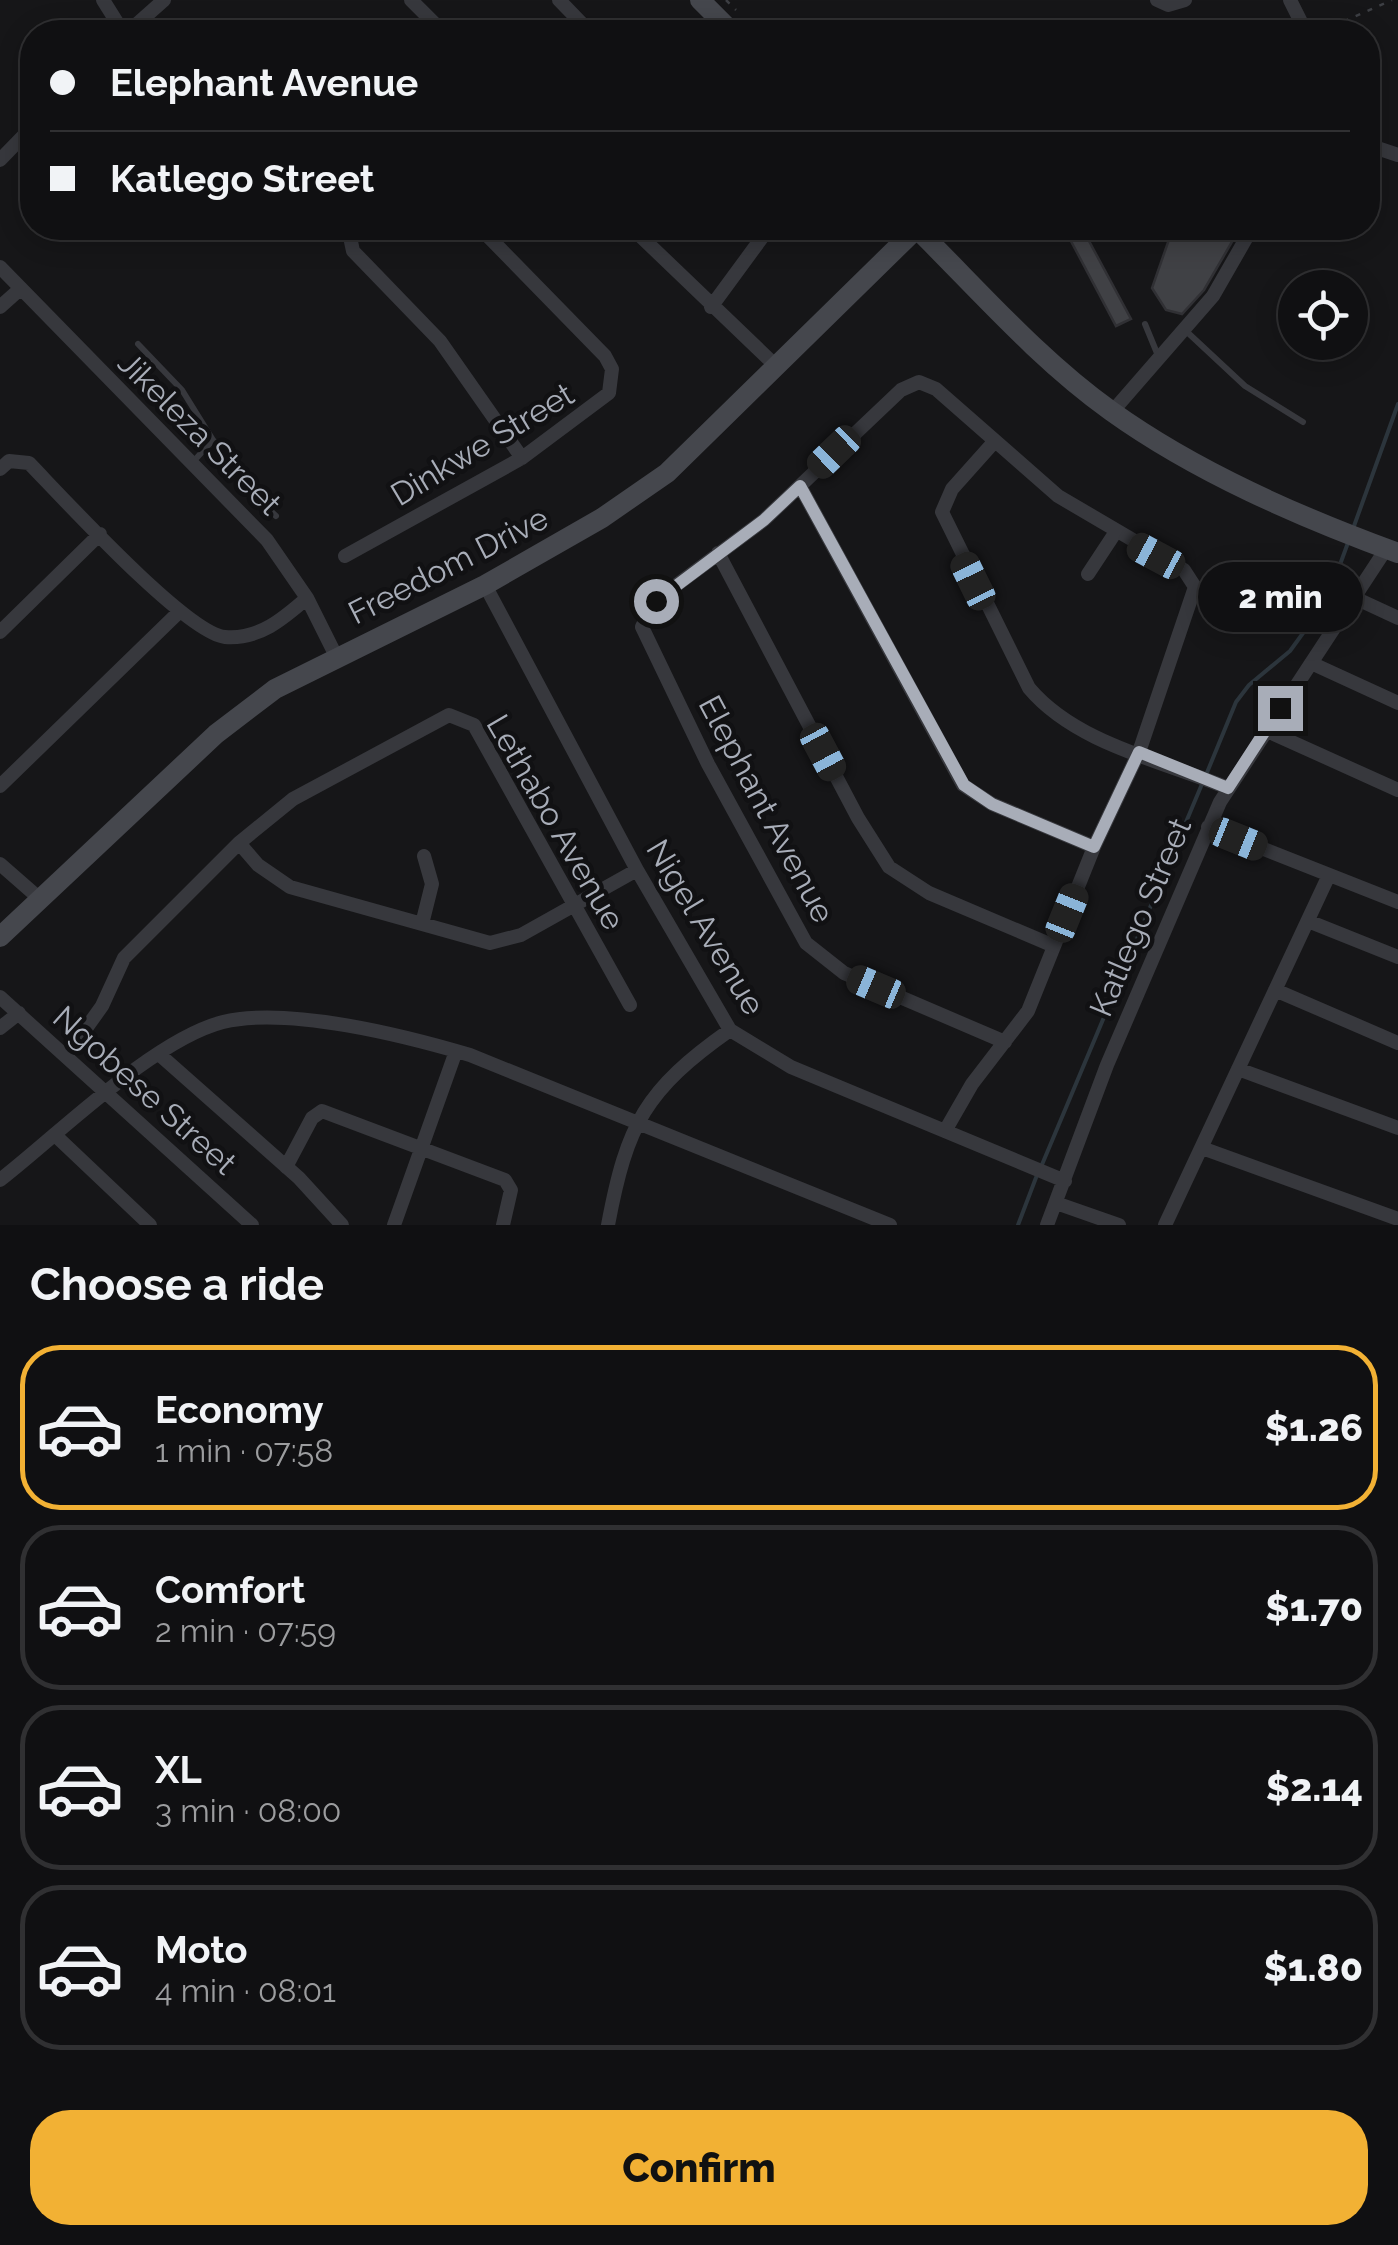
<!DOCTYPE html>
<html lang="en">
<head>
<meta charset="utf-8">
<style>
	:root { --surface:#101012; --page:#1e1e20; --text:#f1f3f6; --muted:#9c9d9f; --line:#303032; --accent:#f2b134 }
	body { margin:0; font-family:Raleway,sans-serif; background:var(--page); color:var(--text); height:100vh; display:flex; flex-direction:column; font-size:38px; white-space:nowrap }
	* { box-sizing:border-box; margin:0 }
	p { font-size:32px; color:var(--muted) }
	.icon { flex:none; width:55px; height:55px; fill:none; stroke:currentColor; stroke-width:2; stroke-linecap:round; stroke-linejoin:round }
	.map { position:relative; height:1225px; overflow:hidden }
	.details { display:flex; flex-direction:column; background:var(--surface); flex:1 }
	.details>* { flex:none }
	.hud { position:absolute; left:20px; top:20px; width:1360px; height:220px; border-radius:40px; box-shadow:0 5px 25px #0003,0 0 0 2px var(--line); display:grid; align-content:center; height:220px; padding:0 30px; background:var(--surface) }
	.controls { position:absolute; left:1278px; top:270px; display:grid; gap:20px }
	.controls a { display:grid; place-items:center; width:90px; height:90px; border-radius:50%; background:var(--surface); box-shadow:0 5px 25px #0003,0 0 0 2px var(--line); font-size:50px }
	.end { position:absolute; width:45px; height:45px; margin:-22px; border:12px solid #a8adb8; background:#111; box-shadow:0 0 0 5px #111 }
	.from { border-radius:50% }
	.bubble { position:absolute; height:70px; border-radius:35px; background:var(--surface); box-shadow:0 5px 25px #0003,0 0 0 2px var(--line); font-size:32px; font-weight:800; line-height:70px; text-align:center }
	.car { position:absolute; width:30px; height:60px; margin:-30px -15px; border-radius:12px; box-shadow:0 0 8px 2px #0007; background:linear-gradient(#222 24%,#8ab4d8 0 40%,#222 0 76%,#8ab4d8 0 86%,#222 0) }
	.hud b { display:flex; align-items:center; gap:35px; height:95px; font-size:38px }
	.hud b+b { border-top:2px solid var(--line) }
	.hud i { width:25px; height:25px; background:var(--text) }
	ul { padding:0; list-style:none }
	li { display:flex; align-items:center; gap:30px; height:165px; margin:0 20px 15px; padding:0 10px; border:5px solid var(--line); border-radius:40px }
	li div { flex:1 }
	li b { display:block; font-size:38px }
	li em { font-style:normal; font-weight:800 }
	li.selected { border-color:var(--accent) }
	li>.icon { width:90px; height:90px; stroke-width:1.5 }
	h2 { padding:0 30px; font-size:45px; line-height:120px }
	.cta { display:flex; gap:20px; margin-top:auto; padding:20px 30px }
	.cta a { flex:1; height:115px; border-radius:40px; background:var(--accent); color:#111; font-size:40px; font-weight:800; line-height:115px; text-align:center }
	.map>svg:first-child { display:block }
</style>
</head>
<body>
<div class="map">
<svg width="1398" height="1225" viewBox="0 0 1398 1225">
	<rect width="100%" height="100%" fill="#161618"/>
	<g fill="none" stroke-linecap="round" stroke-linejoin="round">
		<path stroke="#2c353c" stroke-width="4" d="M1354,526l44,-122
			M1206,775l30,-73 13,-17 41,-34 37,-51 22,-60
			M1041,1167l161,-383
			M1018,1225l19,-50"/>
	</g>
	<path fill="#404145" stroke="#303034" stroke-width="2.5" d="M1064,228h18l49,91 -15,7z
		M1173,228h67l-36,62 -22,24 -16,-4 -14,-22z"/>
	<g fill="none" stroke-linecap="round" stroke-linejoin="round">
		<path stroke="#3d3f44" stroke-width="2.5" stroke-dasharray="5 8" stroke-linecap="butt" d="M726,0l10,10
			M745,19l13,13
			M1166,32l8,-13
			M1320,32l72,-32"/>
		<path stroke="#37383d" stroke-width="6" d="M1145,324l14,34
			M1186,331l59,55 58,36
			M138,344l44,46 31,50 -21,23
			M213,440l13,13 11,26 39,37"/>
		<path stroke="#37383d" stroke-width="14" d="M103,0l20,32
			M411,0l32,32
			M559,0l31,32
			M1157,0l11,5 17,-5
			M1290,0l16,32
			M128,32l36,-32
			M1368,145l30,10
			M0,160l32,-33
			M355,228l-5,9 3,14 87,90 82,117
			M632,228l145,139
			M0,267l267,273 40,58 29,58
			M0,307l19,-17
			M711,307l58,-79
			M1112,412l101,-116 39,-68
			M994,442l-42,47 -10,23 87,176c47,56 134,73 199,100
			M0,469l9,-8 20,2c34,35 157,170 196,174 34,3 59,-19 82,-39
			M800,486l163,299 29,19 102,43
			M718,553l140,265 31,49 40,26 125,53
			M345,556l177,-98 87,-65 3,-24 -7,-13 -125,-128
			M1088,574l27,-41
			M485,585l152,285 93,160 61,37 274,114
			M1355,598l43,20
			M0,632l100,-98
			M1311,663l87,40
			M1265,730l133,60
			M0,786l179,-174
			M1208,827l190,75
			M239,843l19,22 32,22 200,56 31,-8 116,-65
			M0,864l40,35
			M1308,921l90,36
			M422,924l10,-40 -8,-28
			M1275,990l123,53
			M0,997l252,228
			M0,1028l19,-15
			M67,1055l35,-49 22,-48 115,-115 54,-44 156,-84 25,10 156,280
			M160,1055l139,123 43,47
			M1238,1069l160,59
			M945,1131l27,-47 56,-73 66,-164 45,-95 56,-165 -11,-17 -126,-74 -122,-107 -17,-7 -18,8 -137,130 -109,81 -13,26 66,137 98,179 38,30 161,69
			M56,1136l94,89
			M1202,1148l196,71
			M286,1167l26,-49 10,-7 183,69 6,10 -8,35
			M0,1180c58,-45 153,-140 223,-158 65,-16 183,14 247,33l420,170
			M1056,1203l63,22
			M394,1225l62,-174
			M608,1225c19,-101 37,-135 122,-195
			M1047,1225l60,-160 113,-263 166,-253
			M1165,1225l164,-350"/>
		<path stroke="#45474d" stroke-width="20" d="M700,0l32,32
			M922,234c61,61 119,127 189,177 85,61 189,106 287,142
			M0,937l216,-203 59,-45 210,-104 117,-67 65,-45 246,-241"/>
	</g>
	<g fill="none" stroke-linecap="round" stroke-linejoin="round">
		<path stroke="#a8adb8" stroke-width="12" d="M656,601l108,-81 36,-34 164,299 28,19 102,43 45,-95 89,36 52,-80"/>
	</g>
	<g text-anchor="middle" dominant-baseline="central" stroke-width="9" stroke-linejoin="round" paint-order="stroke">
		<g font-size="32" fill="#a8adb8" stroke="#111113">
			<text transform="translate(200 433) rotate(45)">Jikeleza Street</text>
			<text transform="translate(482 444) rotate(-31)">Dinkwe Street</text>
			<text transform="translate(448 565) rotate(-27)">Freedom Drive</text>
			<text transform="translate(767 809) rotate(62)">Elephant Avenue</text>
			<text transform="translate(556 822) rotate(60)">Lethabo Avenue</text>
			<text transform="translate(1140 917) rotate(-67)">Katlego Street</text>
			<text transform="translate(706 927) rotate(59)">Nigel Avenue</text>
			<text transform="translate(145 1090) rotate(42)">Ngobese Street</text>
		</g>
	</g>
</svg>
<div class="controls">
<a><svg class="icon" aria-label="locate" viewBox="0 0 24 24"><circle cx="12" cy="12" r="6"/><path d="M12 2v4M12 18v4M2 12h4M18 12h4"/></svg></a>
</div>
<i class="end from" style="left:656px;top:601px"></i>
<i class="end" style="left:1280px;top:708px"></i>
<div class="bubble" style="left:1198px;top:562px;width:165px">2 min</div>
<i class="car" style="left:834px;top:452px;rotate:226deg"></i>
<i class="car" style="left:1156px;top:556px;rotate:298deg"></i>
<i class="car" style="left:973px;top:581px;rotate:334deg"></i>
<i class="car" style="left:823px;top:752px;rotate:152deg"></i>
<i class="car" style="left:1238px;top:839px;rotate:112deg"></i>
<i class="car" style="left:1067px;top:913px;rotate:22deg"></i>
<i class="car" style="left:876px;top:987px;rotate:293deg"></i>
<div class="hud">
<b><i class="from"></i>Elephant Avenue</b>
<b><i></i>Katlego Street</b>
</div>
</div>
<section class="details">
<h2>Choose a ride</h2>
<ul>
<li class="selected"><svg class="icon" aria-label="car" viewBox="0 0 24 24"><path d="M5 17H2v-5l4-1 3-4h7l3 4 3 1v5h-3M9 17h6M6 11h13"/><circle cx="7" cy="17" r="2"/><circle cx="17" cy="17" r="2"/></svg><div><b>Economy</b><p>1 min · 07:58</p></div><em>$1.26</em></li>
<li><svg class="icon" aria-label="car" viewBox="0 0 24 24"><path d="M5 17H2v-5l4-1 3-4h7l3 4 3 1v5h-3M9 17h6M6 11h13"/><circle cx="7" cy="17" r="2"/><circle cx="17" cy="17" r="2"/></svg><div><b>Comfort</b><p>2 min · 07:59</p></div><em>$1.70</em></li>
<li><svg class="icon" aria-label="car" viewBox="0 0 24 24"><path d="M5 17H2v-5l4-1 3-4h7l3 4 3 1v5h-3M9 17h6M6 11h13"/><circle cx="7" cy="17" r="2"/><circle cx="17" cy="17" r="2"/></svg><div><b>XL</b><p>3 min · 08:00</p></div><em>$2.14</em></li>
<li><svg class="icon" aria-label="car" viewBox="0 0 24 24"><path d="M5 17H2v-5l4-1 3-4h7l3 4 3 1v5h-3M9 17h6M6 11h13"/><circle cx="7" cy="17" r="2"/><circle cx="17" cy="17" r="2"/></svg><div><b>Moto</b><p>4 min · 08:01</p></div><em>$1.80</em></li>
</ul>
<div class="cta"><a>Confirm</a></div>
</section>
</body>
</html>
